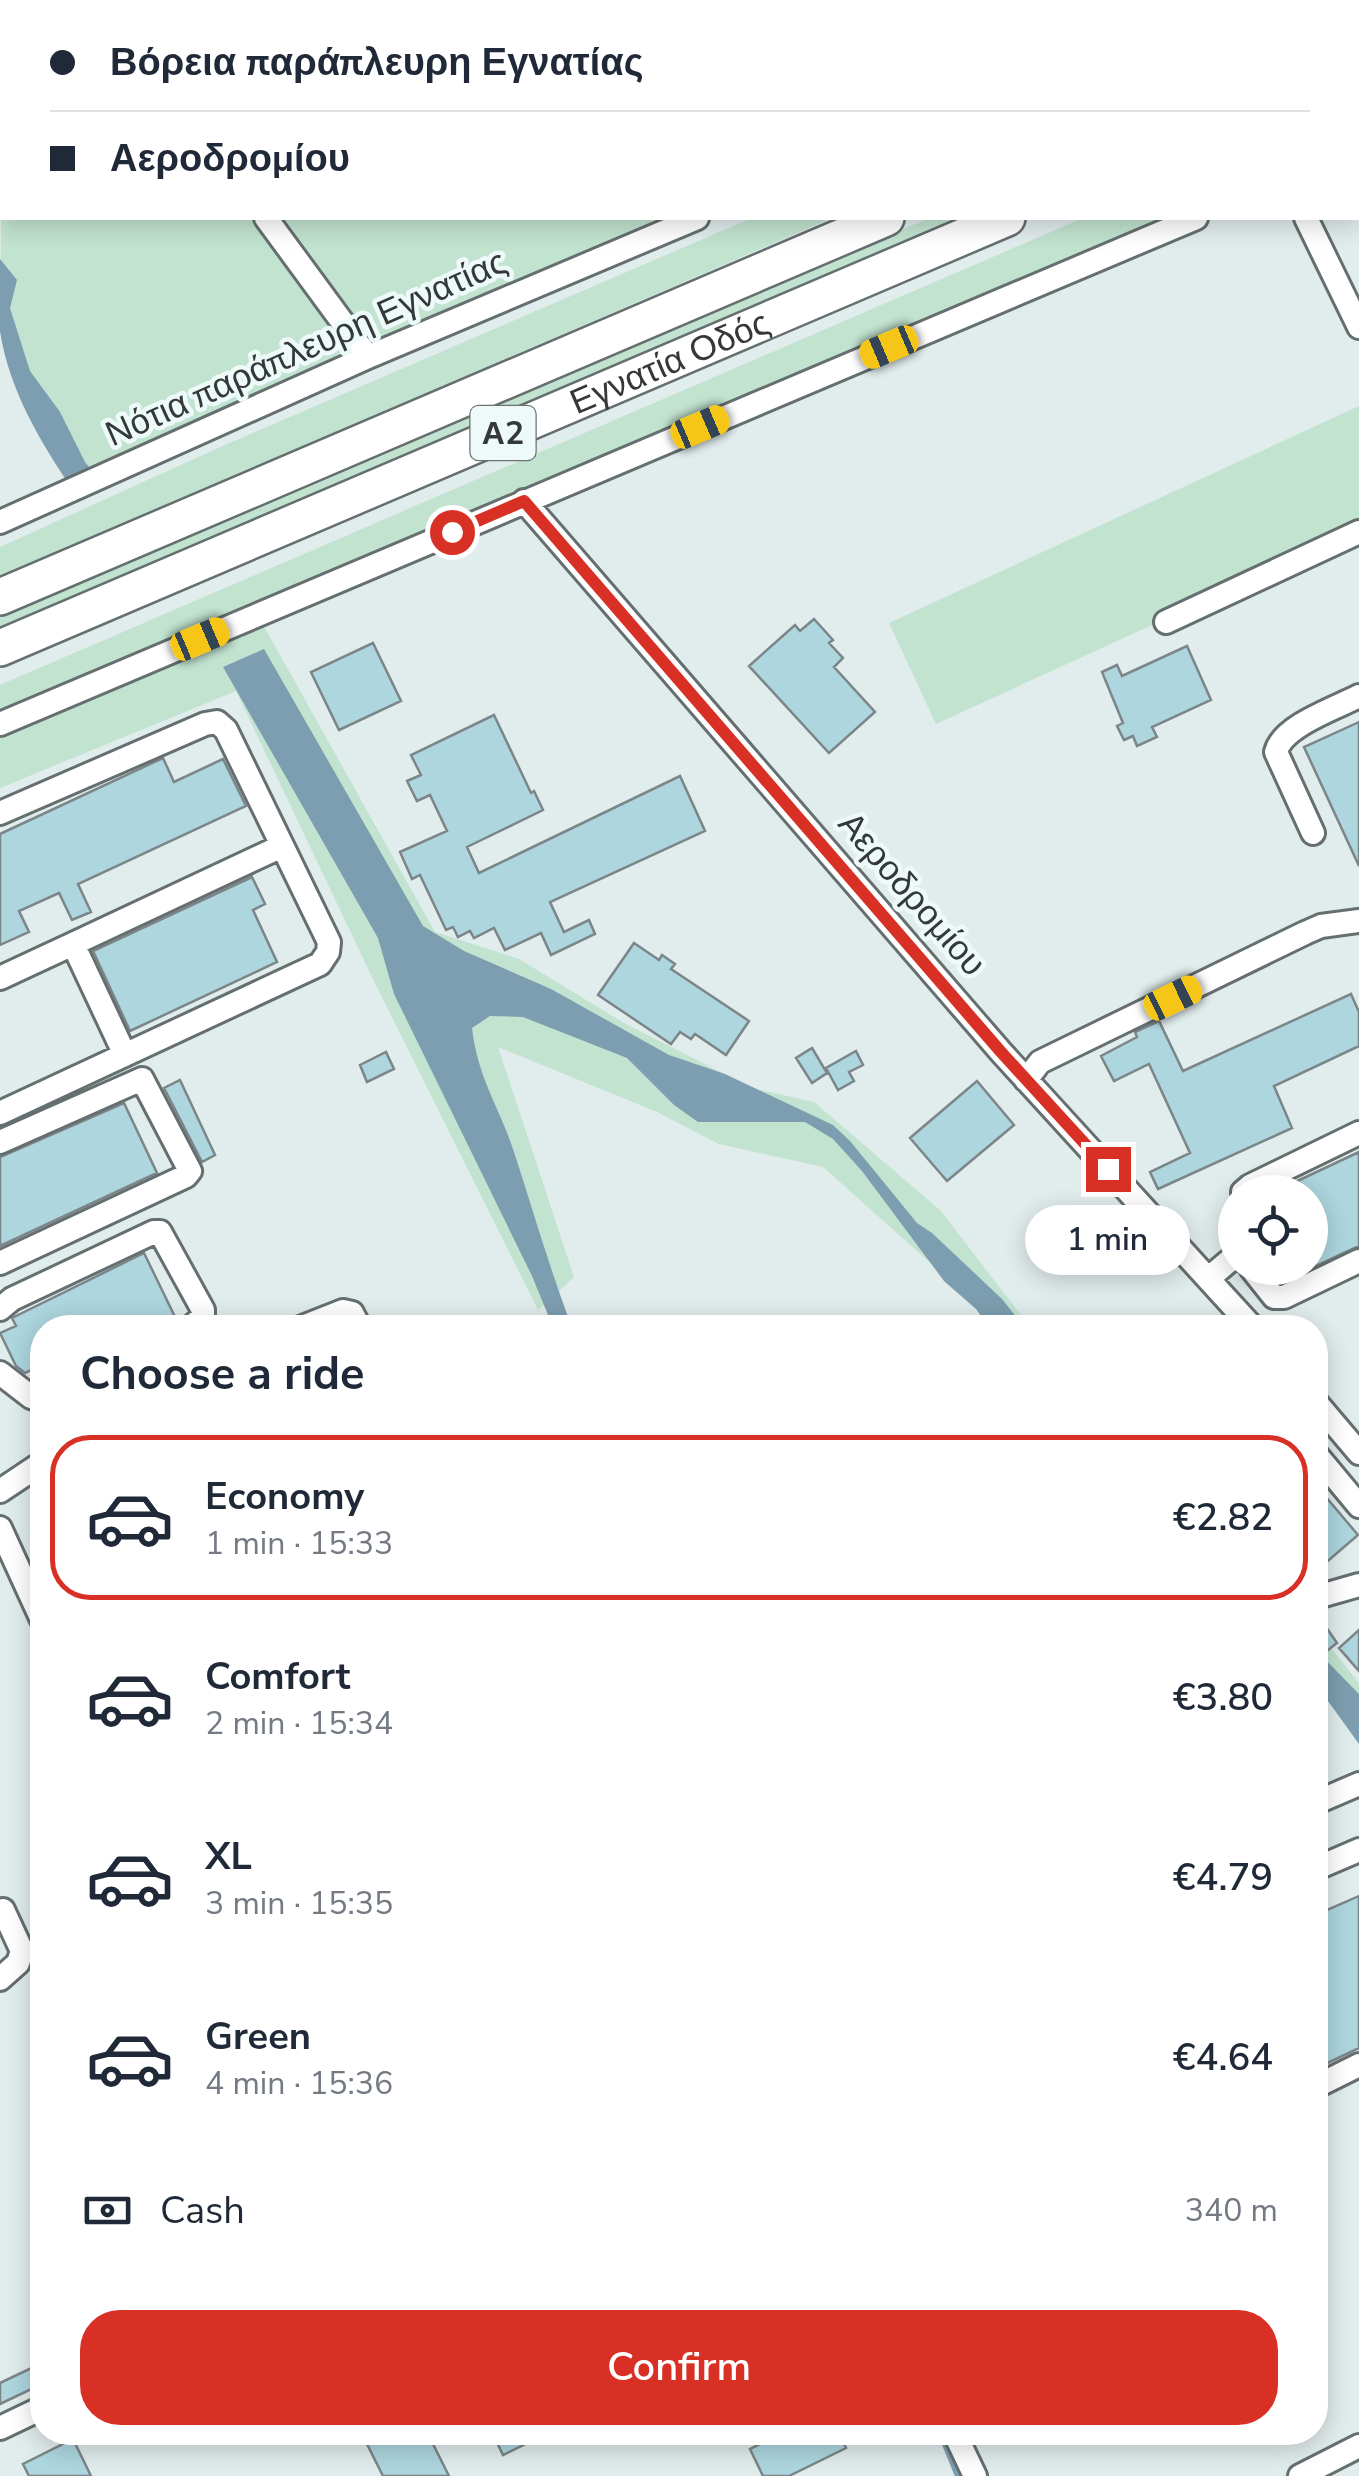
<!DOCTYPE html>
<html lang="en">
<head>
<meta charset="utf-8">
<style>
	:root { --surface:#fff; --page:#f6f6f7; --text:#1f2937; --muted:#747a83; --line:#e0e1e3; --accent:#d93025 }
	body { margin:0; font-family:"Nunito Sans",sans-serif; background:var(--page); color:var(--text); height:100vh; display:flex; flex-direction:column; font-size:38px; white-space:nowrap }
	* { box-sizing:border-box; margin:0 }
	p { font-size:32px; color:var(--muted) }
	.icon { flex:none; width:55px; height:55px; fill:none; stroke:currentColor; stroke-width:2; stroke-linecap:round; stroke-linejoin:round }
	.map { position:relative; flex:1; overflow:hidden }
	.side { position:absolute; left:30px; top:1315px; width:1298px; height:1130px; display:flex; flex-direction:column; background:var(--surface); border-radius:40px; box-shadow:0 5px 25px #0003 }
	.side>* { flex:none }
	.guide { position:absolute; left:0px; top:0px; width:1360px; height:220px; box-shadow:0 5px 25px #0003; display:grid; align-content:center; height:220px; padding:0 50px; background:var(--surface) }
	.fabs { position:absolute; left:1218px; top:1175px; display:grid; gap:20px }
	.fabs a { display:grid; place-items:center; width:110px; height:110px; border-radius:50%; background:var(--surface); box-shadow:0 5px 25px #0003; font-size:50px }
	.end { position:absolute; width:45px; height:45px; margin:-22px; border:12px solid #d93025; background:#fff; box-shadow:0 0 0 5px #fff }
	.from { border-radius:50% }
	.bubble { position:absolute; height:70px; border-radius:35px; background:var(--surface); box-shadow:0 5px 25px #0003; font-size:32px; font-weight:600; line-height:70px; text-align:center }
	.car { position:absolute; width:30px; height:60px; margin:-30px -15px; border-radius:12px; box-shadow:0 0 8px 2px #0007; background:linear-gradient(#f5c518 24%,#345 0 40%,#f5c518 0 76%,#345 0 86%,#f5c518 0) }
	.guide b { display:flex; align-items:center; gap:35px; height:95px; font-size:38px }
	.guide b+b { border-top:2px solid var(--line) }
	.guide i { width:25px; height:25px; background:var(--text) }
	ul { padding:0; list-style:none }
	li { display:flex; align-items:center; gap:30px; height:165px; margin:0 20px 15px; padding:0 30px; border:5px solid transparent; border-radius:40px }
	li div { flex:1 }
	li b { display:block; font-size:38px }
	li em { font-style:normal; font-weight:600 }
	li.current { border-color:var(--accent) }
	li>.icon { width:90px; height:90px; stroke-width:1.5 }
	h2 { padding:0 50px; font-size:45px; line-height:120px }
	.pay { display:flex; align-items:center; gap:25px; height:110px; padding:0 50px; font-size:38px }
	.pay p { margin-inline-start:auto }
	.button { display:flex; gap:20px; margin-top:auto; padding:20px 50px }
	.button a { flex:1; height:115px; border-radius:40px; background:var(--accent); color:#fff; font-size:40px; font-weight:600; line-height:115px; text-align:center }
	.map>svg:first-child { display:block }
</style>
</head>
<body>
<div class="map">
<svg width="1359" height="2476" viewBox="0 0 1359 2476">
	<rect width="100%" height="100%" fill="#e1ecec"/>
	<path fill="#c2e3d0" d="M292,0h894l-900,2z
		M2,137v81h683l-589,258 -27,-2 -69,-159z
		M752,218h80l-832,359v-30l227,-103z
		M929,218h28l-957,410v-14z
		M1083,218h83l-1166,495v-28z
		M1359,406v124l-423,194 -47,-101z
		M262,623l173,309 84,27 105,64 128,65 62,14 127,109 89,116h-34l-6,-11 -167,-149 -104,-23 -62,-32 -159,-65 76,230 -36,33 -166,-333 -136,-286 -236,97v-56z
		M1315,1628l44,55v58l-44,-59z"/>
	<path fill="#7d9eb0" d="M0,259l17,21 -7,28 20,63 30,41 25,50 11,14 -24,13c-32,-48 -63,-99 -72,-158 0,-23 0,-48 0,-72z
		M264,649l159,277 41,25 87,38 118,66 56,19 108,51 17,16 67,82 15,10 70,66 22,28h-35l-13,-18 -32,-28 -82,-110 -29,-32 -28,-17h-107l-24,-17 -47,-47 -104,-41 -33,-1 -18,12c6,51 27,78 42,124 19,58 36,118 58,175h-19l-21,-51 -138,-282 -16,-56 -155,-271z
		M1315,1649l44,45v50l-44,-61z"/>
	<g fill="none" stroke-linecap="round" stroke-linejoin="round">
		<path stroke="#7d9eb0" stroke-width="6" d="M940,2432l18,44"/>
	</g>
	<path fill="#add6df" stroke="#7c8588" stroke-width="2.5" d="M814,619l19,21 -4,3 14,15 -9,9 41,45 -46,41 -80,-87 46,-41 5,6z
		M373,643l28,58 -62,29 -28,-58z
		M1187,646l24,54 -59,27 5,10 -20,9 -4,-10 -9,4 -7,-14 6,-3 -21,-51 15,-7 5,11z
		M494,715l37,78 3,-2 9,19 -76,37 12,26 201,-97 25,55 -155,71 14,30 25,-12 6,14 -44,21 -10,-22 -36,17 -11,-22 -20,10 -4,-7 -12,6 -5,-10 -7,3 -26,-55 -8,4 -12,-27 47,-21 -17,-36 -13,6 -10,-20 14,-6 -10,-20z
		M1359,722v144l-55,-119z
		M163,758l11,24 49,-23 23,47 -168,78 13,28 -19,8 -13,-27 -40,18 10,21 -29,13v-111z
		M252,877l13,27 -12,6 24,52 -147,69 -37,-80z
		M634,943l25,17 3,-5 13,9 -4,5 78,52 -23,34 -31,-21 -4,5 -11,-7 -9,12 -73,-49z
		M1351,994l8,18v34l-85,40 18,42 -134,61 -8,-17 40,-19 -41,-89 -35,17 -13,-25 36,-19 -2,-5 24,-11 24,50z
		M812,1048l15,25 -15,10 -16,-25z
		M856,1051l7,14 -14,7 5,9 -16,9 -12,-22z
		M386,1052l8,17 -27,13 -7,-17z
		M180,1080l35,75 -13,7 -38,-74z
		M977,1081l37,44 -67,56 -37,-43z
		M124,1103l33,70 -157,73v-89z
		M1359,1152v94l-78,36 -11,-14h40v-76h-36z
		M144,1253l33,68 -13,7h-122v37l-17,8 -9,-7 -16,-33 16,-7 -4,-8z
		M1315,1484l43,51 -43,37z
		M1315,1611l22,32 -14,11 -8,-11z
		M1359,1630v41l-20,-23z
		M1315,1892l10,19 34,-15v152l-44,21z
		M42,2363v21l-42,20v-21z
		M391,2432h36l22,44h-66l-16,-32z
		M492,2432h58l-47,23z
		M765,2432h73l8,16 -57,28h-26l-13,-27 18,-9z
		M73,2439l18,37h-62l-6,-12z"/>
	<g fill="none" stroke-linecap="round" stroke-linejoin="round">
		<defs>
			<path id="minor" d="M86,0l2,2
				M1214,2l6,-2
				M1358,149l1,-1
				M266,218l102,139
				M1306,218l53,109
				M524,501l477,551 252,276
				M0,522l368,-165 329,-139
				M1166,622l193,-90
				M0,724l1196,-506
				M0,813l205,-89 12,-2 9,8 103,212 -1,10 -8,12 -320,149
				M1313,833l-37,-81c6,-26 60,-44 83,-56
				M73,944l209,-98
				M0,978l73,-34 52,111
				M1026,1080l14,-18 265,-129 16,-7 38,-5
				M0,1142l142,-63 48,92 -4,5 -186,87
				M1243,1192l7,-6 109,-53
				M1251,1268l23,29h10l75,-36
				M1209,1278l26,-22
				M0,1309l12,-10 142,-67h6l43,78v7l-13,11
				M300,1328l43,-17 9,2 8,15
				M0,1373l31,24 11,4
				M1315,1401l44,52
				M1315,1453l44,53
				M0,1491l42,-28
				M0,1528l42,92
				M1315,1590l9,5 35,-10
				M1315,1803l44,-19
				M1315,1869l44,-19
				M0,1979l18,-16 4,-12 -19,-41
				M1315,2087l44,-22
				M0,2428l42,-20
				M954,2432l21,44
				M1300,2476l59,-30"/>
			<g id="highway">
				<path d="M1358,16l1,-1"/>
				<path d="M1358,67h1"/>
				<path d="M0,597l886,-379"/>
				<path id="s1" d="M0,648l1007,-430"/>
			</g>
		</defs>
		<use href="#minor" stroke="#656f6f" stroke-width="28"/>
		<use href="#highway" stroke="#656f6f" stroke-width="40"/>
		<use href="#minor" stroke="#fff" stroke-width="22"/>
		<use href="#highway" stroke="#fff" stroke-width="35"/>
	</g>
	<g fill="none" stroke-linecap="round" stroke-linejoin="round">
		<path stroke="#d93025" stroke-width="12" d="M452,532l72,-31 477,551 107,117"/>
	</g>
	<g text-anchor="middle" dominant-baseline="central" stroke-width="9" stroke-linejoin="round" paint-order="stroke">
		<rect fill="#eefafa" stroke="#6c7372" stroke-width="2.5" x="470.5" y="406" width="65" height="54" rx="8"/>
		<g font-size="32" font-weight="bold" fill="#343938">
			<text x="503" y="433">Α2</text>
		</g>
		<g font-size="35" fill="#343938" stroke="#eefafa">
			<text transform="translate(306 348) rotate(-24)">Νότια παράπλευρη Εγνατίας</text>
			<text stroke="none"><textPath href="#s1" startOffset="728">Εγνατία Οδός</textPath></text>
			<text transform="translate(912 894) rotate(49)">Αεροδρομίου</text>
		</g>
	</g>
</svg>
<div class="fabs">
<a><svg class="icon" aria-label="locate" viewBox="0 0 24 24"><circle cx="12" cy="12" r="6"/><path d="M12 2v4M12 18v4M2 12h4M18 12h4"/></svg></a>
</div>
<i class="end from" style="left:452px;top:532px"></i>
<i class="end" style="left:1108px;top:1169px"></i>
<div class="bubble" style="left:1025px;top:1205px;width:165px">1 min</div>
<i class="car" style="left:889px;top:347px;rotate:247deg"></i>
<i class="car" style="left:700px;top:427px;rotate:67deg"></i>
<i class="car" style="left:200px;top:639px;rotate:67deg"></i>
<i class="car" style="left:1173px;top:998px;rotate:64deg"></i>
<div class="guide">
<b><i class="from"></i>Βόρεια παράπλευρη Εγνατίας</b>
<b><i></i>Αεροδρομίου</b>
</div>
<section class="side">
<h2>Choose a ride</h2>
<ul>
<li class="current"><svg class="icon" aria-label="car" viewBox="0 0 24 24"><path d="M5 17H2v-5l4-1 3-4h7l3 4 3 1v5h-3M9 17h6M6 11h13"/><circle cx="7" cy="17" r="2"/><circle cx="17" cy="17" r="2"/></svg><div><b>Economy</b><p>1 min · 15:33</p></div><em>€2.82</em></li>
<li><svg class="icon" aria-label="car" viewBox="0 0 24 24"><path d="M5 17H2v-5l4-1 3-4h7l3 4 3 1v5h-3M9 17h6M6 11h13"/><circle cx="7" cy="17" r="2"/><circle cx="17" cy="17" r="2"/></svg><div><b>Comfort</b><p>2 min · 15:34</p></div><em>€3.80</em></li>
<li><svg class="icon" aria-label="car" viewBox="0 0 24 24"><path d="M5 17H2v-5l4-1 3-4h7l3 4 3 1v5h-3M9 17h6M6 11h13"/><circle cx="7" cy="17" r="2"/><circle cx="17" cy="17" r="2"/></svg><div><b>XL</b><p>3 min · 15:35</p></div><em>€4.79</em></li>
<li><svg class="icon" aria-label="car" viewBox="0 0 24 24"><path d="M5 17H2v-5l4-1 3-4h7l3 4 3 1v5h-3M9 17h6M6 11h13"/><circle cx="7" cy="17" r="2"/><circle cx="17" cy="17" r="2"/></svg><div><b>Green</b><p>4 min · 15:36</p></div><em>€4.64</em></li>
</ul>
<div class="pay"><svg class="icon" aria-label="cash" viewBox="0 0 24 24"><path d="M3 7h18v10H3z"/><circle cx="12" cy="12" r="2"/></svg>Cash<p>340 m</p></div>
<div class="button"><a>Confirm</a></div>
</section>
</div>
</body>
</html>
